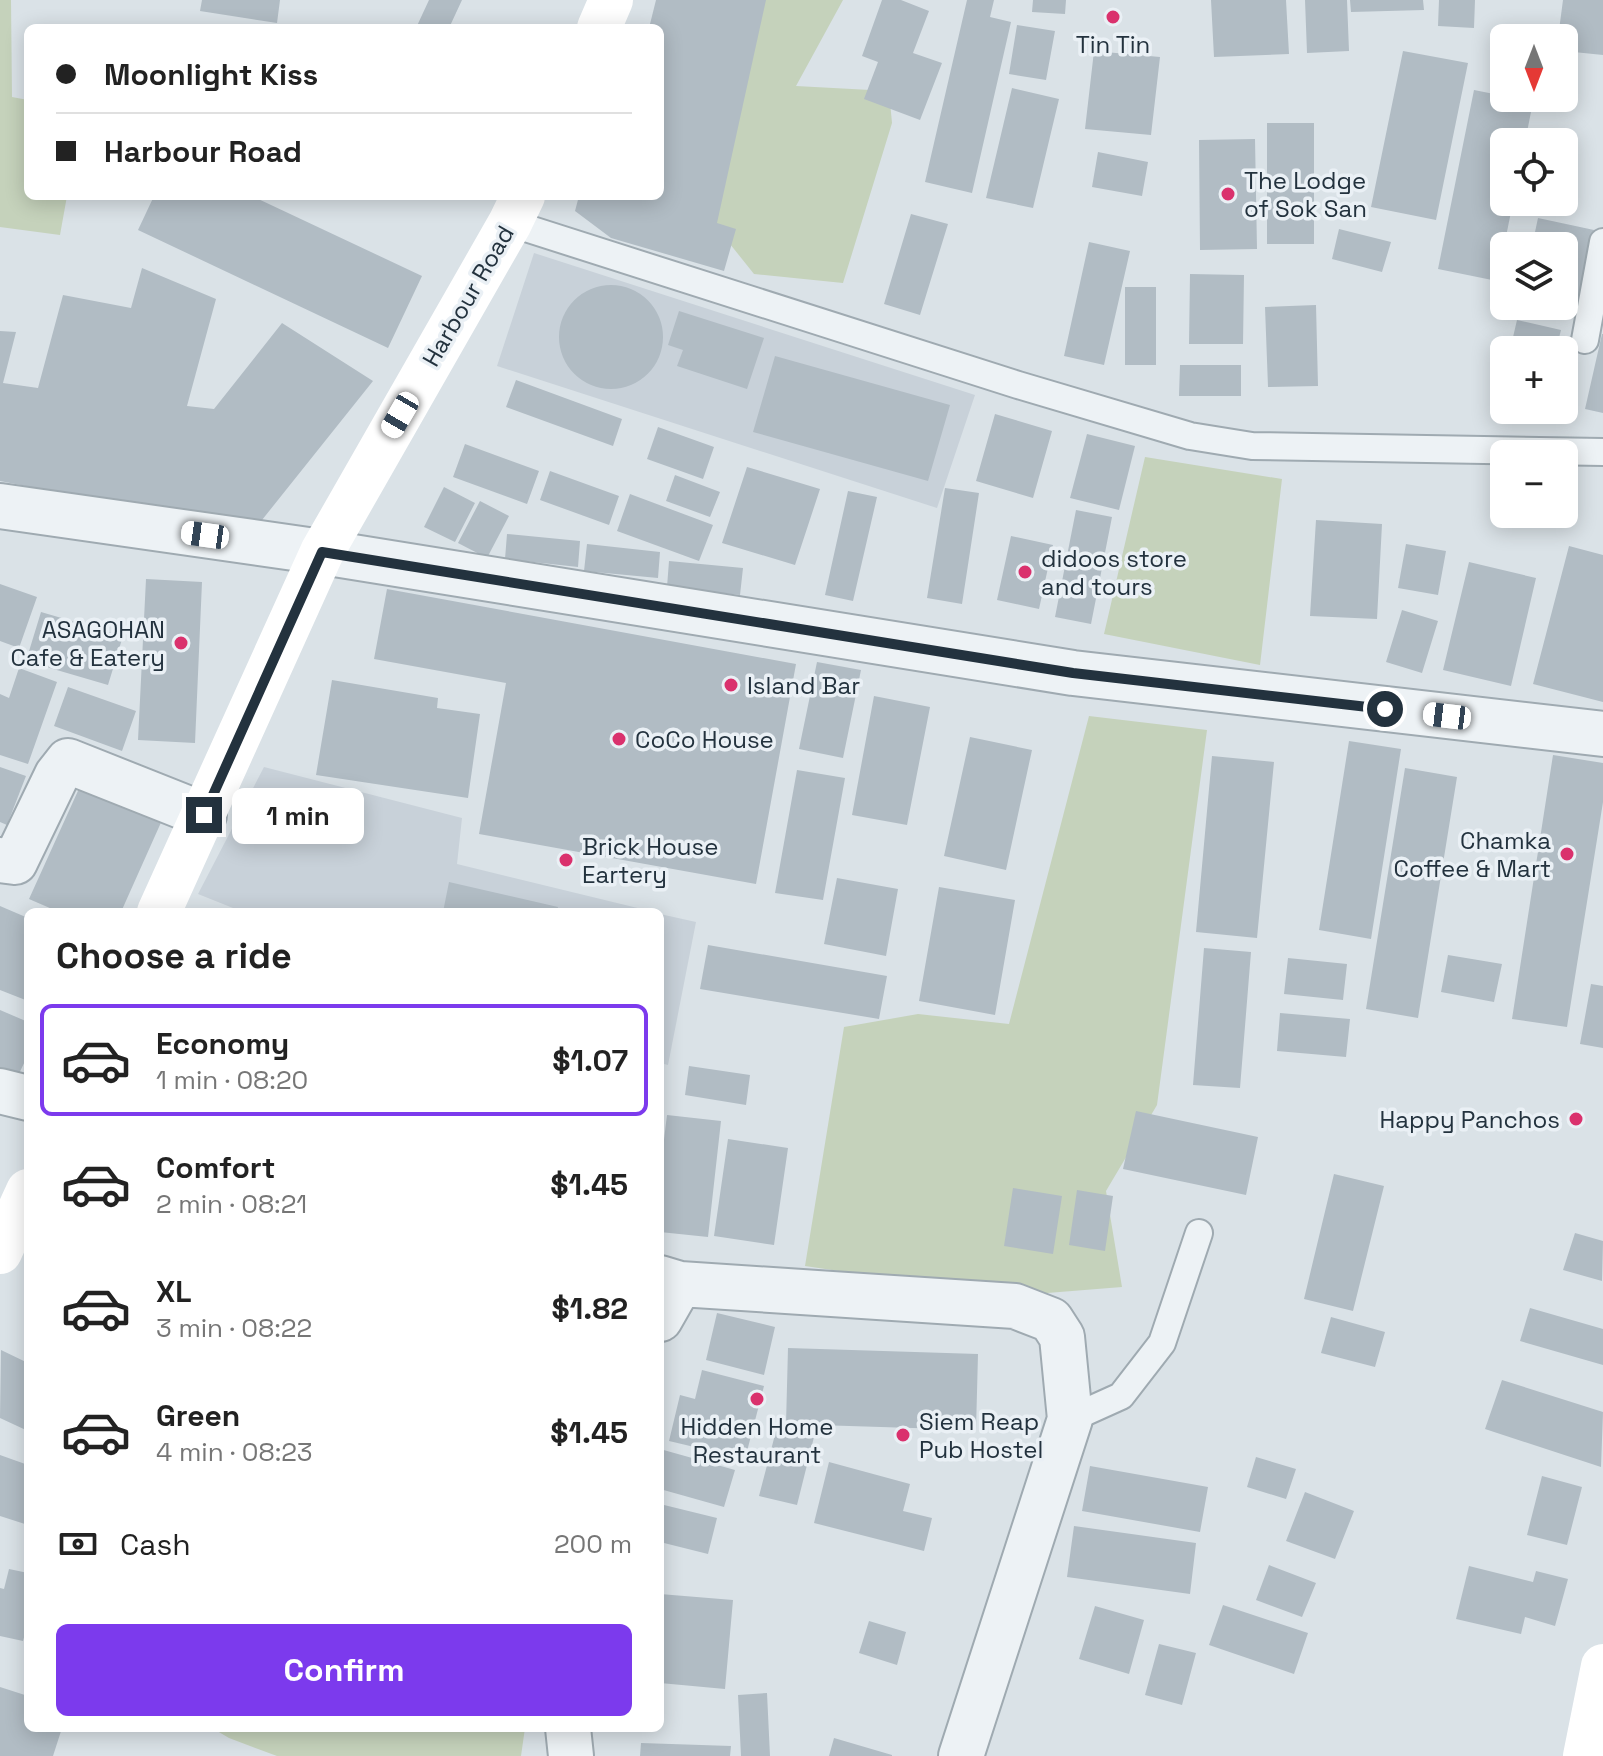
<!DOCTYPE html>
<html lang="en">
<head>
<meta charset="utf-8">
<style>
	:root { --surface:#fff; --page:#f6f6f6; --text:#222; --muted:#767676; --line:#e0e0e0; --accent:#7c3aed }
	body { margin:0; font-family:"Space Grotesk",sans-serif; background:var(--page); color:var(--text); height:100vh; display:flex; flex-direction:column; font-size:30px; white-space:nowrap }
	* { box-sizing:border-box; margin:0 }
	p { font-size:26px; color:var(--muted) }
	.icon { flex:none; width:44px; height:44px; fill:none; stroke:currentColor; stroke-width:2; stroke-linecap:round; stroke-linejoin:round }
	.map { position:relative; flex:1; overflow:hidden }
	.sheet { position:absolute; left:24px; top:908px; width:640px; height:824px; display:flex; flex-direction:column; background:var(--surface); border-radius:12px; box-shadow:0 4px 20px #0003 }
	.sheet>* { flex:none }
	.guide { position:absolute; left:24px; top:24px; width:640px; height:176px; border-radius:12px; box-shadow:0 4px 20px #0003; display:grid; align-content:center; height:176px; padding:0 32px; background:var(--surface) }
	.needle { width:52px; rotate:180deg }
	.controls { position:absolute; left:1490px; top:24px; display:grid; gap:16px }
	.controls a { display:grid; place-items:center; width:88px; height:88px; border-radius:12px; background:var(--surface); box-shadow:0 4px 20px #0003; font-size:40px }
	.end { position:absolute; width:36px; height:36px; margin:-18px; border:10px solid #23323e; background:#fff; box-shadow:0 0 0 4px #fff }
	.from { border-radius:50% }
	.bubble { position:absolute; height:56px; border-radius:12px; background:var(--surface); box-shadow:0 4px 20px #0003; font-size:26px; font-weight:800; line-height:56px; text-align:center }
	.car { position:absolute; width:24px; height:48px; margin:-24px -12px; border-radius:10px; box-shadow:0 0 6px 2px #0007; background:linear-gradient(#fff 24%,#345 0 40%,#fff 0 76%,#345 0 86%,#fff 0) }
	.guide b { display:flex; align-items:center; gap:28px; height:76px; font-size:30px }
	.guide b+b { border-top:2px solid var(--line) }
	.guide i { width:20px; height:20px; background:var(--text) }
	ul { padding:0; list-style:none }
	li { display:flex; align-items:center; gap:24px; height:112px; margin:0 16px 12px; padding:0 16px; border:4px solid transparent; border-radius:12px }
	li div { flex:1 }
	li b { display:block; font-size:30px }
	li em { font-style:normal; font-weight:800 }
	li.active { border-color:var(--accent) }
	li>.icon { width:72px; height:72px; stroke-width:1.5 }
	h2 { padding:0 32px; font-size:36px; line-height:96px }
	.pay { display:flex; align-items:center; gap:20px; height:88px; padding:0 32px; font-size:30px }
	.pay p { margin-inline-start:auto }
	.action { display:flex; gap:16px; margin-top:auto; padding:16px 32px }
	.action a { flex:1; height:92px; border-radius:12px; background:var(--accent); color:#fff; font-size:32px; font-weight:800; line-height:92px; text-align:center }
	.map>svg:first-child { display:block }
</style>
</head>
<body>
<div class="map">
<svg width="1603" height="1756" viewBox="0 0 1603 1756">
	<rect width="100%" height="100%" fill="#dae2e7"/>
	<path fill="#c8d1d9" d="M534,253l441,142 -38,113 -440,-142z
		M264,767l198,51 -5,46 197,48h-411l-45,-18z
		M660,914l36,8 -28,143 -8,-2z"/>
	<path fill="#c5d2bb" d="M0,0h11l1,97 16,3v96h39l-7,39 -60,-8z
		M742,0h101l-47,86 93,5 3,32 -49,160 -89,-9 -52,-65z
		M1145,457l137,22 -22,186 -156,-31z
		M1089,716l118,14 -50,375 -51,86 16,96 -113,9 -204,-30 39,-239 74,-13 91,10z
		M212,1728h313l-4,28h-244l-48,-18z"/>
	<path fill="#b1bcc4" d="M202,0h78l-3,23 -77,-12z
		M429,0h33l-13,28h-33z
		M656,0h110l-49,223 19,6 -12,42 -113,-33 -36,-27 4,-15h81v-168l-10,-4z
		M882,0h19l28,11 -16,42 29,10 -22,57 -56,-21 14,-37 -16,-6z
		M967,0h27l-4,17 21,5 -39,171 -47,-11z
		M1033,0h33l-1,14 -33,-2z
		M1211,0h75l3,54 -75,3z
		M1305,0h42l2,51 -42,2z
		M1350,0h73l1,10 -73,2z
		M1439,0h36l-1,28 -36,-2z
		M1563,0h40v55l-39,-4v-13h-6z
		M1017,25l38,6 -9,49 -37,-6z
		M1094,51l66,6 -9,78 -66,-6z
		M1403,51l65,12 -32,157 -65,-13z
		M1012,88l47,11 -26,109 -47,-10z
		M1474,90l30,6v2l29,4 -8,40h-21v60h9l-16,79 -59,-12z
		M1267,123h47v121h-47z
		M1255,139l2,110 -57,1 -1,-110z
		M1098,152l50,10 -6,34 -50,-9z
		M154,196h98l170,80 -34,72 -250,-118z
		M911,214l37,10 -28,91 -36,-11z
		M1538,218l56,12 -17,76 -13,-3v-57h-32z
		M1339,229l52,13 -9,30 -50,-13z
		M1089,242l41,9 -26,114 -40,-9z
		M142,268l74,31 -29,107 27,3 68,-86 91,58 -119,149 -254,-49v-150l16,1 -13,51 35,5 25,-93 68,13z
		M1190,274l54,1 -1,69h-54z
		M559 337a52 52 0 1 1 104 0a52 52 0 1 1-104 0Z
		M1125,287h31v78h-31z
		M1316,305l2,81 -50,1 -3,-80z
		M679,311l85,27 -17,51 -70,-23 6,-16 -15,-5z
		M1517,320l44,10 -5,20h-46z
		M1602,334h1v79l-18,-4z
		M775,356l175,49 -22,76 -175,-49z
		M1180,365h61v31h-62z
		M516,380l106,39 -9,27 -107,-39z
		M995,414l57,17 -19,67 -57,-17z
		M658,427l56,20 -11,32 -56,-20z
		M1087,434l48,12 -16,64 -49,-12z
		M465,444l74,27 -12,33 -74,-27z
		M747,467l73,22 -25,76 -73,-22z
		M550,471l69,25 -10,29 -69,-25z
		M675,475l45,17 -10,25 -44,-16z
		M444,487l31,16 -20,39 -31,-15z
		M945,488l34,5 -17,111 -35,-6z
		M848,491l29,6 -24,104 -28,-6z
		M630,494l83,31 -14,36 -82,-30z
		M480,501l29,15 -22,42 -29,-15z
		M1076,510l36,7 -21,107 -36,-7z
		M1316,520l66,4 -5,95 -67,-3z
		M507,534l73,7 -2,26 -73,-8z
		M1011,536l42,9 -14,64 -42,-9z
		M587,544l73,8 -2,26 -74,-7z
		M1406,544l40,7 -8,44 -40,-7z
		M1569,546l34,9v147l-70,-18z
		M669,561l74,7 -3,27 -73,-8z
		M1469,562l67,16 -25,108 -68,-16z
		M146,579l56,3 -7,161 -57,-3z
		M0,584l37,13 -18,51 -19,-7z
		M387,589l409,75 -40,220 -277,-50 27,-151 -132,-24z
		M1402,610l36,11 -16,52 -36,-11z
		M41,612l82,24 -15,49 -82,-24z
		M817,662l44,8 -18,88 -44,-9z
		M19,668l38,14 -29,82 -28,-9v-61l9,4z
		M332,680l106,18 -1,10 43,6 -12,84 -152,-23z
		M68,687l68,24 -14,40 -68,-25z
		M874,696l56,11 -23,118 -55,-10z
		M970,737l62,13 -26,120 -62,-14z
		M1349,741l52,8 -30,190 -52,-9z
		M1553,755l50,8v39l-36,225 -55,-8z
		M1212,756l62,6 -17,176 -61,-6z
		M0,767l26,9 -19,49 -7,-3z
		M1405,768l52,9 -39,241 -52,-9z
		M797,770l48,8 -22,122 -48,-7z
		M82,782l81,36 -42,94h-62l-30,-13z
		M837,878l61,11 -12,67 -62,-12z
		M449,882l109,25 -1,5h-114z
		M939,887l76,13 -20,115 -76,-14z
		M0,906l28,12v83l-28,-11z
		M708,945l179,31 -8,43 -179,-30z
		M1204,948l47,4 -11,136 -47,-3z
		M1448,955l54,9 -8,38 -53,-10z
		M1288,958l59,6 -4,36 -59,-6z
		M1591,984l12,2v62l-23,-4z
		M0,1010l28,12v33l-16,33 -12,-5z
		M1280,1013l70,6 -4,38 -69,-6z
		M689,1066l61,9 -4,30 -61,-10z
		M1136,1111l122,26 -12,58 -123,-26z
		M667,1115l54,6 -13,116 -48,-5v-60z
		M728,1139l60,9 -14,97 -60,-9z
		M1334,1174l50,12 -31,125 -49,-12z
		M1013,1188l49,8 -9,58 -49,-8z
		M1077,1190l36,6 -8,55 -36,-6z
		M1575,1233l28,8 -1,40 -39,-11z
		M1530,1308l73,21v36l-83,-24z
		M717,1313l58,14 -11,48 -58,-15z
		M1331,1317l54,15 -10,35 -54,-14z
		M788,1348l190,6 -2,76 -190,-6z
		M1,1350l27,13v68l-28,-13z
		M702,1370l62,16 -19,73 -76,-18 11,-46 15,4z
		M1502,1380l101,32 -2,55 -116,-38z
		M777,1427l37,10 -17,68 -38,-9z
		M660,1449l75,21 -11,37 -64,-18z
		M0,1455l28,10v60l-28,-9z
		M1256,1457l40,12 -10,30 -39,-12z
		M829,1462l81,22 -7,27 29,7 -8,33 -110,-28z
		M1090,1466l118,21 -8,45 -118,-21z
		M1542,1476l40,11 -15,58 -40,-10z
		M1305,1492l49,19 -19,48 -49,-18z
		M660,1504l57,14 -9,36 -48,-12z
		M1074,1526l122,17 -6,51 -123,-17z
		M1269,1565l47,18 -14,34 -46,-17z
		M1469,1566l64,16 3,-11 32,8 -13,47 -30,-9 -4,17 -65,-15z
		M9,1569l19,4v50l-5,18 -23,-5v-48l4,1z
		M660,1594l73,6 -8,89 -65,-6z
		M1223,1605l85,28 -14,41 -85,-29z
		M1095,1606l49,14 -15,54 -50,-15z
		M869,1621l37,11 -9,33 -38,-12z
		M1159,1644l37,9 -14,52 -37,-10z
		M0,1687l28,9v32h34l-9,28h-53z
		M767,1693l3,63h-29l-3,-61z
		M834,1738l58,17v1h-63z
		M641,1743l90,3 -1,10h-90z"/>
	<g fill="none" stroke-linecap="round" stroke-linejoin="round">
		<defs>
			<path id="lane" d="M510,223l508,162 172,51 62,10 351,6
				M1585,340l18,-98
				M1070,1419l51,-23 41,-53 37,-110"/>
			<path id="street" d="M0,506l322,46 751,121 530,61
				M0,860l15,2 42,-87 11,-14 136,54
				M0,1091l28,7
				M660,1278l20,6 335,22 36,14 11,17 8,82 -109,337
				M660,1319l20,-35
				M568,1728l3,28"/>
		</defs>
		<use href="#lane" stroke="#9faab1" stroke-width="30"/>
		<use href="#street" stroke="#9faab1" stroke-width="48"/>
		<use href="#lane" stroke="#edf2f5" stroke-width="26"/>
		<use href="#street" stroke="#edf2f5" stroke-width="44"/>
		<path stroke="#fff" stroke-width="44" d="M599,28l12,-28
			M159,912l163,-360 188,-329 13,-27
			M0,1252l28,-61
			M1585,1756l18,-90"/>
	</g>
	<g fill="none" stroke-linecap="round" stroke-linejoin="round">
		<path stroke="#23323e" stroke-width="10" d="M204,815l118,-263 751,121 312,36"/>
	</g>
	<g fill="#da316d" stroke="#eaf0f5" stroke-width="3">
		<circle cx="1113" cy="17" r="8"/>
		<circle cx="1228" cy="194" r="8"/>
		<circle cx="1025" cy="572" r="8"/>
		<circle cx="181" cy="643" r="8"/>
		<circle cx="731" cy="685" r="8"/>
		<circle cx="619" cy="739" r="8"/>
		<circle cx="1567" cy="854" r="8"/>
		<circle cx="566" cy="860" r="8"/>
		<circle cx="1576" cy="1119" r="8"/>
		<circle cx="757" cy="1399" r="8"/>
		<circle cx="903" cy="1435" r="8"/>
	</g>
	<g text-anchor="middle" dominant-baseline="central" stroke-width="7" stroke-linejoin="round" paint-order="stroke">
		<g font-size="24" fill="#23323e" stroke="#eaf0f5" text-anchor="start">
			<text x="1113" y="44" text-anchor="middle">Tin Tin</text>
			<text x="1244" y="180">The Lodge<tspan x="1244" dy="28">of Sok San</tspan></text>
			<text x="1041" y="558">didoos store<tspan x="1041" dy="28">and tours</tspan></text>
			<text x="165" y="629" text-anchor="end">ASAGOHAN<tspan x="165" dy="28">Cafe &amp; Eatery</tspan></text>
			<text x="747" y="685">Island Bar</text>
			<text x="635" y="739">CoCo House</text>
			<text x="1551" y="840" text-anchor="end">Chamka<tspan x="1551" dy="28">Coffee &amp; Mart</tspan></text>
			<text x="582" y="846">Brick House<tspan x="582" dy="28">Eartery</tspan></text>
			<text x="1560" y="1119" text-anchor="end">Happy Panchos</text>
			<text x="919" y="1421">Siem Reap<tspan x="919" dy="28">Pub Hostel</tspan></text>
			<text x="757" y="1426" text-anchor="middle">Hidden Home<tspan x="757" dy="28">Restaurant</tspan></text>
		</g>
		<g font-size="24" fill="#23323e" stroke="#eaf0f5">
			<text transform="translate(468 296) rotate(-60)">Harbour Road</text>
		</g>
	</g>
</svg>
<div class="controls">
<a><svg class="needle" viewBox="-14 -14 28 28"><path d="M0-13l5 13h-10z" fill="#e53935"/><path d="M0 13l5-13h-10z" fill="#767676"/></svg></a>
<a><svg class="icon" aria-label="locate" viewBox="0 0 24 24"><circle cx="12" cy="12" r="6"/><path d="M12 2v4M12 18v4M2 12h4M18 12h4"/></svg></a>
<a><svg class="icon" aria-label="layers" viewBox="0 0 24 24"><path d="M12 4l9 5-9 5-9-5zM3 14l9 5 9-5"/></svg></a>
<a>+</a>
<a>−</a>
</div>
<i class="end from" style="left:1385px;top:709px"></i>
<i class="end" style="left:204px;top:815px"></i>
<div class="bubble" style="left:232px;top:788px;width:132px">1 min</div>
<i class="car" style="left:400px;top:415px;rotate:210deg"></i>
<i class="car" style="left:205px;top:535px;rotate:278deg"></i>
<i class="car" style="left:1447px;top:716px;rotate:277deg"></i>
<div class="guide">
<b><i class="from"></i>Moonlight Kiss</b>
<b><i></i>Harbour Road</b>
</div>
<section class="sheet">
<h2>Choose a ride</h2>
<ul>
<li class="active"><svg class="icon" aria-label="car" viewBox="0 0 24 24"><path d="M5 17H2v-5l4-1 3-4h7l3 4 3 1v5h-3M9 17h6M6 11h13"/><circle cx="7" cy="17" r="2"/><circle cx="17" cy="17" r="2"/></svg><div><b>Economy</b><p>1 min · 08:20</p></div><em>$1.07</em></li>
<li><svg class="icon" aria-label="car" viewBox="0 0 24 24"><path d="M5 17H2v-5l4-1 3-4h7l3 4 3 1v5h-3M9 17h6M6 11h13"/><circle cx="7" cy="17" r="2"/><circle cx="17" cy="17" r="2"/></svg><div><b>Comfort</b><p>2 min · 08:21</p></div><em>$1.45</em></li>
<li><svg class="icon" aria-label="car" viewBox="0 0 24 24"><path d="M5 17H2v-5l4-1 3-4h7l3 4 3 1v5h-3M9 17h6M6 11h13"/><circle cx="7" cy="17" r="2"/><circle cx="17" cy="17" r="2"/></svg><div><b>XL</b><p>3 min · 08:22</p></div><em>$1.82</em></li>
<li><svg class="icon" aria-label="car" viewBox="0 0 24 24"><path d="M5 17H2v-5l4-1 3-4h7l3 4 3 1v5h-3M9 17h6M6 11h13"/><circle cx="7" cy="17" r="2"/><circle cx="17" cy="17" r="2"/></svg><div><b>Green</b><p>4 min · 08:23</p></div><em>$1.45</em></li>
</ul>
<div class="pay"><svg class="icon" aria-label="cash" viewBox="0 0 24 24"><path d="M3 7h18v10H3z"/><circle cx="12" cy="12" r="2"/></svg>Cash<p>200 m</p></div>
<div class="action"><a>Confirm</a></div>
</section>
</div>
</body>
</html>
